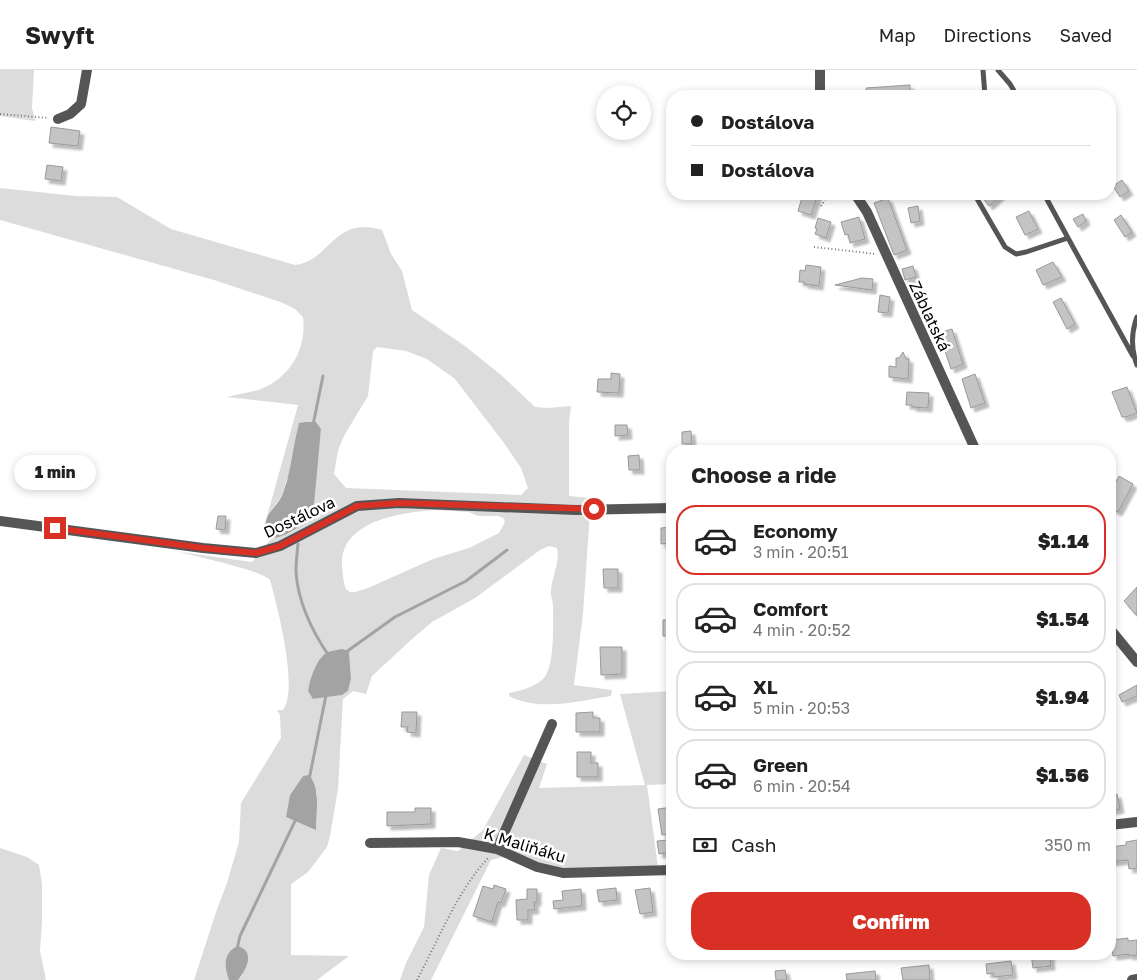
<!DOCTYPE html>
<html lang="en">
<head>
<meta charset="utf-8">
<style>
	:root { --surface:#fff; --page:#f6f6f6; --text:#222; --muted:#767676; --line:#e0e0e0; --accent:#d93025 }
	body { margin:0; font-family:"Golos Text",sans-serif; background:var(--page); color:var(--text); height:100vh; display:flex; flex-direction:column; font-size:19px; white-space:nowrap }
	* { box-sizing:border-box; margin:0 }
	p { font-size:16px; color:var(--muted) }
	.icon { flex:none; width:28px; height:28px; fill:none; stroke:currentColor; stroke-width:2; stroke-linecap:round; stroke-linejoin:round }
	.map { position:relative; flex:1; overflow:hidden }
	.drawer { position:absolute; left:666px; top:375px; width:450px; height:515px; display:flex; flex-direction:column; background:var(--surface); border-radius:20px; box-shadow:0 2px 8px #0003 }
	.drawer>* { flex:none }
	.hud { position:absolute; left:666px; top:20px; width:450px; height:110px; border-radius:20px; box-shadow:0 2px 8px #0003; display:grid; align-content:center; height:110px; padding:0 25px; background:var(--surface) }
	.controls { position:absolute; left:596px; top:15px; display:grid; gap:10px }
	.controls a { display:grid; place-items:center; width:55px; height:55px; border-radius:50%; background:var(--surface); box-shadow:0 2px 8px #0003; font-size:25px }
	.end { position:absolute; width:22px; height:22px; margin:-11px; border:6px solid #d93025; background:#fff; box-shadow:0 0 0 2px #fff }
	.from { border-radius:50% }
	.bubble { position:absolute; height:35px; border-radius:18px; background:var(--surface); box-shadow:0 2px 8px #0003; font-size:16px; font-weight:800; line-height:35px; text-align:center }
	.hud b { display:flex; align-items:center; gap:18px; height:48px; font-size:19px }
	.hud b+b { border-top:1px solid var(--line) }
	.hud i { width:12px; height:12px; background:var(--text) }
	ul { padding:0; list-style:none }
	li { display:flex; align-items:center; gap:15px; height:70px; margin:0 10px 8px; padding:0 15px; border:2px solid var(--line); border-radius:20px }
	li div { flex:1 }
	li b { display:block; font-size:19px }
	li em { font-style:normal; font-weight:800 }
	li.on { border-color:var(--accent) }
	li>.icon { width:45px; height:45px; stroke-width:1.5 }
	h2 { padding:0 25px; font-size:22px; line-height:60px }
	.pay { display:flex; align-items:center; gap:12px; height:55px; padding:0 25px; font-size:19px }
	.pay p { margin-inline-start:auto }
	.primary-button { display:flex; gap:10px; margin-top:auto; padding:10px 25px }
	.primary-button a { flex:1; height:58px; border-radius:20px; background:var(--accent); color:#fff; font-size:20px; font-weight:800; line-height:58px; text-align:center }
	header { display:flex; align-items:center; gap:30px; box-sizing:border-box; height:70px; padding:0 25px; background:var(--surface); border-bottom:1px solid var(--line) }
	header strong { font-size:24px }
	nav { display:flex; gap:28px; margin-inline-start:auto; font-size:18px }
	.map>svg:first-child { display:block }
</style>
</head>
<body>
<header>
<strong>Swyft</strong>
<nav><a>Map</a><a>Directions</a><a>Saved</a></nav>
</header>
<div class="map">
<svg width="1137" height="910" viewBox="0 0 1137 910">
	<defs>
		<filter id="shadow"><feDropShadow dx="4" dy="4" stdDeviation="1" flood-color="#0004"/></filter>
	</defs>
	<rect width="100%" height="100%" fill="#fff"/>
	<path fill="#dcdcdc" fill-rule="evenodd" d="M0,0h34l-2,38 3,13 -35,-5z
		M0,118l76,8 41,1 54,32 124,36c36,-4 38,-50 87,-35l9,24 11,17 10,39 53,36 36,29 34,32 13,1 23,-2 -2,16v74l22,2 -8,116 -9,71 38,5 -1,6c-32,5 -72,16 -102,0v-3c11,-2 26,-6 35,-15 11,-13 9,-56 9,-72 0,-6 -3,-11 -2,-16 1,-14 9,-27 6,-42l-8,-2 -9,4 -65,48 -43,24 -20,17 -40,37 -6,18 -13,-3 -10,8 -5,90 -8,47 -3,11 -19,25 -17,12v71l58,1 -32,24h-79l5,-6 -17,-2 3,8h-35l22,-68 11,-29 12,-41 2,-39 40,-65 -1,-23 -3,-5h6c16,-21 -6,-105 -13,-130 -9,-10 -73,-23 -90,-28l72,10 19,-23 7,-2 39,-70 4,-38 -5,-7 -29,57 -5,17 -10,13 -6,11 32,-115 -71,-8c11,-3 23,-4 34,-8 30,-12 46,-41 42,-72l-8,-8 -12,-6 -69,-23 -214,-60zM377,277l29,4 21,8 28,20 49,64 17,25 7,20 -7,7 -175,-7 -12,-14 4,-24 7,-16 23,-38 5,-45zM434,440l35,2 9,4h20l5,2 2,4 -6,11 -30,15 -36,11 -65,29 -13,4h-5l-4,-3c-3,-7 -3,-15 -4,-23 -2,-45 57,-53 92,-56zM349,581l2,28 -3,12 -6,4 -29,4c-4,-22 -1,-28 13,-46zM303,706l14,16 -1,37 -26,-34z
		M672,621v93l-25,1 11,82 -90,4 -30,-6 -23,-11 -24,6 -60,120h-31l6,-17 18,-36 5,-52 12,-27 17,3 25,-21 41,-75 23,9 -8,24 106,-3 -25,-91z
		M0,778l27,9 12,8 3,19v38l-2,29 6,29h-46z"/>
	<path fill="#a3a3a3" d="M306,352h10l5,7 -7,75 -3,15c-12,7 -30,22 -45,19 -4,-24 6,-25 16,-42 2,-5 3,-10 5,-15 5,-19 7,-39 12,-58z
		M342,579l7,2 2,28 -3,12 -6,4 -29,4 -5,-8c2,-11 7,-30 18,-38 3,-2 11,-3 16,-4z
		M309,705c12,14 7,36 7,55l-30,-13 4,-22 13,-19z
		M238,876c18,6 8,24 0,34h-9c-5,-13 -6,-28 9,-34z"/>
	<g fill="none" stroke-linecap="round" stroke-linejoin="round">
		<path stroke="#a3a3a3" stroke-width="3" d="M313,355l10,-49
			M298,474c-1,9 -2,18 -2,28 2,30 16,59 33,84
			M346,582l49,-35 71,-36 41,-31
			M309,710l17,-85
			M237,879l3,-13 56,-117"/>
	</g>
	<path fill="#c4c4c4" stroke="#999" filter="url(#shadow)" d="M910,15v11h-43l-1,-8z
		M51,57l29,4 -2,15 -29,-3z
		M47,95l16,2 -2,14 -16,-2z
		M1122,110l7,11 -9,6 -7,-11z
		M803,124h15l-7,21 -13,-4z
		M980,124h22l-13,12z
		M888,128l19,52 -13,5 -20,-52z
		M918,136l2,15 -9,2 -3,-15z
		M1029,141l9,18 -13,6 -9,-18z
		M1083,144l3,7 -8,6 -5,-8z
		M1121,145l11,17 -7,5 -11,-17z
		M859,147l6,22 -15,4 -2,-9 -3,1 -4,-13z
		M818,148l13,4 -5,16 -11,-4 2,-5 -2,-1z
		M1053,192l9,15 -19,8 -7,-15z
		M806,195l15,2 -2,19 -15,-2v-2h-5l1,-12 5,1z
		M913,196l3,11 -11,3 -3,-11z
		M862,208l11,1 -1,11 -37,-5z
		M880,225l10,2 -2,16 -10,-1z
		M1061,228l14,26 -8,5 -14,-27z
		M952,259l11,35 -12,5 -12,-36z
		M903,282l3,7h3l-1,20 -19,-2v-11l7,1v-9h3z
		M611,303l9,1 -1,19 -22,-1 1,-13h13z
		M975,304l10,29 -14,5 -9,-29z
		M1127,317l10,26 -11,4h-4l-10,-25z
		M907,322l22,1 -1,15 -16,-1v-2h-6z
		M615,355h12l1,10 -13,1z
		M691,361l1,13h-10v-12z
		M639,385l1,15h-11l-1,-14z
		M1119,406l14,8 -15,28 -8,-4v-15z
		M218,446h8l-1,14 -9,-1z
		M672,457v16l-11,1v-16z
		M603,499h15v19h-14z
		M1137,517v29l-13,-15z
		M663,550h9v16h-9z
		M600,577h22v27l-21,1z
		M1137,615v11l-15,6 -3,-7z
		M402,642h15l-1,21 -9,-1 1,-5h-7z
		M593,642v6h7v14h-24v-19z
		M577,682h14v11h7v14h-21z
		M1117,724l3,15 -10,2v-15z
		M672,737v26l-10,2 -4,-26z
		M415,738h16v16l-44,2v-14h28z
		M668,770l2,12 -11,2 -2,-13z
		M1137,770v28l-8,1 -1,-9 -18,2v-15l16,-2v-3z
		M494,815l12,4 -5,14 -3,-1 -6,20 -19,-6 10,-30 10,3z
		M616,818l1,12 -18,2 -2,-12z
		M650,818l3,24 -13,2 -5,-24z
		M527,819h10v13h-3l1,8h-7v10h-11l-1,-20 11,-1z
		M581,819l1,17 -28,3 -1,-8 10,-1 -1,-9z
		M1128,868v3l9,-1v15l-8,1v-2l-16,2 -2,-16z
		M1031,884h19l1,12 -18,2z
		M1011,891l2,14 -19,2 -1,-4 -6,1 -1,-10z
		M929,895l1,15h-27l-2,-12z
		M785,900l2,10h-11l-1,-9z
		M875,901l1,9h-29l-1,-6z"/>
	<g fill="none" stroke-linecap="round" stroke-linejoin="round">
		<path stroke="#777" stroke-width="2" stroke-dasharray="1 2.5" stroke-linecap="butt" d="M0,44l48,4
			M821,136l8,-12
			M814,177l62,7
			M417,910c22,-41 40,-89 72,-123"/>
		<path stroke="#555" stroke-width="5" d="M983,0l2,26
			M998,0l12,14 7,12
			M970,124l6,3 29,50 11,7 10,-2 42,-14 65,118
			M1044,124l24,44
			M1137,247c-6,16 -6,32 0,48"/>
		<path stroke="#555" stroke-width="10" d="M820,0v26
			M58,49l12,-5 11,-10 6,-34
			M855,124l12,18 109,239
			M0,451l203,27 53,5 24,-7 77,-40 42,-3 177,7 96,-2
			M1110,559l27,33
			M1110,755l27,-3
			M370,773l88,-1 39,7 40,18 26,6 109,-3
			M497,779l55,-125
			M1132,910l5,-1"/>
	</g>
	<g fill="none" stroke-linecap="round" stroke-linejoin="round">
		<path stroke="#d93025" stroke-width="6" d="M55,458l148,20 53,5 24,-7 77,-40 42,-3 195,6"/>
	</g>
	<g text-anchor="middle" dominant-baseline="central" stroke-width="5" stroke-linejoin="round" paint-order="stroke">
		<g font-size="16" fill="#000" stroke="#fff">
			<text transform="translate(930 246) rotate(65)">Záblatská</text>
			<text transform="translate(299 447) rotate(-25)">Dostálova</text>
			<text transform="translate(525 775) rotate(17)">K Maliňáku</text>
		</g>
	</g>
</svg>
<div class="controls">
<a><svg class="icon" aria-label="locate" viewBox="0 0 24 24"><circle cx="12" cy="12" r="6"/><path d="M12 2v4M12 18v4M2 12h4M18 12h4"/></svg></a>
</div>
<i class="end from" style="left:594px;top:439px"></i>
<i class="end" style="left:55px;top:458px"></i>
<div class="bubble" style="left:14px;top:385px;width:82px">1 min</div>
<div class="hud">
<b><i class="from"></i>Dostálova</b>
<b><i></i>Dostálova</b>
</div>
<section class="drawer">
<h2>Choose a ride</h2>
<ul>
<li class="on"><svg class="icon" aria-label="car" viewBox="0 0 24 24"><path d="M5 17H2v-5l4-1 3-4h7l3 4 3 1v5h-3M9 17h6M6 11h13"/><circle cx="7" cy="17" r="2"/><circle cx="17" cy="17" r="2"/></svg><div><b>Economy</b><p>3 min · 20:51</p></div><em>$1.14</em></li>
<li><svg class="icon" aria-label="car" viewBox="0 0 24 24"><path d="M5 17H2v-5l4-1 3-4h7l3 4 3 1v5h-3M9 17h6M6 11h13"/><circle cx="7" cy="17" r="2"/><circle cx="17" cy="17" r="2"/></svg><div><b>Comfort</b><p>4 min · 20:52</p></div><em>$1.54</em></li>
<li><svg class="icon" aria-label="car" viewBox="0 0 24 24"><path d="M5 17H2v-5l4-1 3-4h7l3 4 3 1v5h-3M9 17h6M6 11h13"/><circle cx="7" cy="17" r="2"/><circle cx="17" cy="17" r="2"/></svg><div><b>XL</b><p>5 min · 20:53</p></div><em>$1.94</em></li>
<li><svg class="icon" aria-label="car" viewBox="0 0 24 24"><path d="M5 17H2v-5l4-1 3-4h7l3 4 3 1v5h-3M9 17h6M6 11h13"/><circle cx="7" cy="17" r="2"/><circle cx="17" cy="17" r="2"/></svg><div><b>Green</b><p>6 min · 20:54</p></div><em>$1.56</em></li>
</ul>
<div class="pay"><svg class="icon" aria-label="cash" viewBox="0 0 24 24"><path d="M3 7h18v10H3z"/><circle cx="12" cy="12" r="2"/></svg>Cash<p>350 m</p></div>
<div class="primary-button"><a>Confirm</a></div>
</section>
</div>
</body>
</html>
